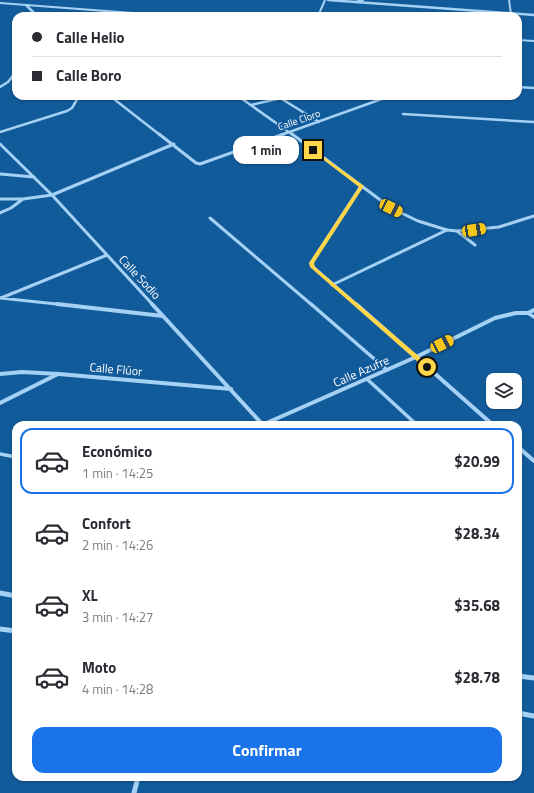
<!DOCTYPE html>
<html lang="es">
<head>
<meta charset="utf-8">
<style>
	:root { --surface:#fff; --page:#f2f2f3; --text:#2b2b33; --muted:#7c7c81; --line:#e1e1e2; --accent:#1a73e8 }
	body { margin:0; font-family:"Titillium Web",sans-serif; background:var(--page); color:var(--text); height:100vh; display:flex; flex-direction:column; font-size:15px; white-space:nowrap }
	* { box-sizing:border-box; margin:0 }
	p { font-size:13px; color:var(--muted) }
	.icon { flex:none; width:22px; height:22px; fill:none; stroke:currentColor; stroke-width:2; stroke-linecap:round; stroke-linejoin:round }
	.map { position:relative; flex:1; overflow:hidden }
	.side { position:absolute; left:12px; top:421px; width:510px; height:360px; display:flex; flex-direction:column; background:var(--surface); border-radius:12px; box-shadow:0 1px 3px #0004 }
	.side>* { flex:none }
	.hud { position:absolute; left:12px; top:12px; width:510px; height:88px; border-radius:12px; box-shadow:0 1px 3px #0004; display:grid; align-content:center; height:88px; padding:0 20px; background:var(--surface) }
	.buttons { position:absolute; left:486px; top:373px; display:grid; gap:8px }
	.buttons a { display:grid; place-items:center; width:36px; height:36px; border-radius:8px; background:var(--surface); box-shadow:0 1px 3px #0004; font-size:20px }
	.end { position:absolute; width:18px; height:18px; margin:-9px; border:5px solid #ffd54a; background:#111; box-shadow:0 0 0 2px #111 }
	.from { border-radius:50% }
	.bubble { position:absolute; height:28px; border-radius:12px; background:var(--surface); box-shadow:0 1px 3px #0004; font-size:13px; font-weight:700; line-height:28px; text-align:center }
	.car { position:absolute; width:12px; height:24px; margin:-12px -6px; border-radius:5px; box-shadow:0 0 3px 1px #0007; background:linear-gradient(#f5c518 24%,#345 0 40%,#f5c518 0 76%,#345 0 86%,#f5c518 0) }
	.hud b { display:flex; align-items:center; gap:14px; height:38px; font-size:15px }
	.hud b+b { border-top:1px solid var(--line) }
	.hud i { width:10px; height:10px; background:var(--text) }
	ul { padding:7px 0 0; list-style:none }
	li { display:flex; align-items:center; gap:12px; height:66px; margin:0 8px 6px; padding:0 12px; border:2px solid transparent; border-radius:12px }
	li div { flex:1 }
	li b { display:block; font-size:15px }
	li em { font-style:normal; font-weight:700 }
	li.current { border-color:var(--accent) }
	li>.icon { width:36px; height:36px; stroke-width:1.5 }
	.primary-button { display:flex; gap:8px; margin-top:auto; padding:8px 20px }
	.primary-button a { flex:1; height:46px; border-radius:12px; background:var(--accent); color:#fff; font-size:16px; font-weight:700; line-height:46px; text-align:center }
	.map>svg:first-child { display:block }
</style>
</head>
<body>
<div class="map">
<svg width="534" height="793" viewBox="0 0 534 793">
	<rect width="100%" height="100%" fill="#125b9a"/>
	<g fill="none" stroke-linecap="round" stroke-linejoin="round">
		<path stroke="#a5d1f4" stroke-width="2" d="M509,0l2,14
			M355,2l8,-2
			M318,16l7,-16"/>
		<path stroke="#a5d1f4" stroke-width="3" d="M0,174l34,3
			M210,218l102,87
			M332,285l115,-55"/>
		<path stroke="#a5d1f4" stroke-width="3.5" d="M311,304l76,66
			M528,313l6,4
			M367,379l50,46
			M0,454l16,3"/>
		<path stroke="#a5d1f4" stroke-width="2.5" d="M328,0l206,15
			M26,5l11,11
			M0,87l8,-5 8,-10
			M518,87l16,1
			M110,96l50,39
			M238,96l55,39
			M277,96l42,26
			M251,105l39,-9
			M403,114l131,8
			M0,132l67,-21 5,-3 7,-12
			M281,135l109,-39"/>
		<path stroke="#a5d1f4" stroke-width="3" d="M159,134l37,29 4,1 84,-30
			M292,134l99,74 27,13 29,9 10,1 18,14
			M0,144l52,51 101,110
			M0,199h23l29,-4 122,-51
			M0,213l11,-5 12,-9
			M457,231l42,-4 35,-11
			M0,298l66,7
			M1,298l106,-43
			M357,305l-44,-38 -2,-4 50,-77"/>
		<path stroke="#a5d1f4" stroke-width="4" d="M57,304l106,12
			M152,304l111,121
			M356,304l137,121
			M0,374l22,-2 37,2 172,15
			M0,403l58,-29
			M262,425l154,-68 79,-39 21,-5h12l6,-3
			M518,447l16,14"/>
		<path stroke="#a5d1f4" stroke-width="5" d="M0,593l16,3
			M0,629l16,2
			M518,676l16,2
			M518,713l16,3
			M134,793l4,-16"/>
		<path fill="#a5d1f4" fill-rule="evenodd" d="M0,2l173,13 2,1h-18l-157,-12z
			M518,39l16,1v2l-16,-1z"/>
	</g>
	<path fill="#ffd54a" d="M313,149l51,37 -50,77 1,4 114,98v3h-4l-115,-101 -1,-4 50,-76 -47,-36z"/>
	<g text-anchor="middle" dominant-baseline="central" stroke-width="3.5" stroke-linejoin="round" paint-order="stroke">
		<g font-size="10" fill="#fff" stroke="#125b9a">
			<text transform="translate(299 120) rotate(-19)">Calle Cloro</text>
		</g>
		<g font-size="12" fill="#fff" stroke="#125b9a">
			<text transform="translate(140 277) rotate(47)">Calle Sodio</text>
			<text transform="translate(116 369) rotate(5)">Calle Flúor</text>
			<text transform="translate(361 371) rotate(-24)">Calle Azufre</text>
		</g>
	</g>
</svg>
<div class="buttons">
<a><svg class="icon" aria-label="layers" viewBox="0 0 24 24"><path d="M12 4l9 5-9 5-9-5zM3 14l9 5 9-5"/></svg></a>
</div>
<i class="end from" style="left:427px;top:367px"></i>
<i class="end" style="left:313px;top:150px"></i>
<div class="bubble" style="left:233px;top:136px;width:66px">1 min</div>
<i class="car" style="left:391px;top:208px;rotate:116deg"></i>
<i class="car" style="left:474px;top:230px;rotate:81deg"></i>
<i class="car" style="left:442px;top:344px;rotate:64deg"></i>
<div class="hud">
<b><i class="from"></i>Calle Helio</b>
<b><i></i>Calle Boro</b>
</div>
<section class="side">
<ul>
<li class="current"><svg class="icon" aria-label="car" viewBox="0 0 24 24"><path d="M5 17H2v-5l4-1 3-4h7l3 4 3 1v5h-3M9 17h6M6 11h13"/><circle cx="7" cy="17" r="2"/><circle cx="17" cy="17" r="2"/></svg><div><b>Económico</b><p>1 min · 14:25</p></div><em>$20.99</em></li>
<li><svg class="icon" aria-label="car" viewBox="0 0 24 24"><path d="M5 17H2v-5l4-1 3-4h7l3 4 3 1v5h-3M9 17h6M6 11h13"/><circle cx="7" cy="17" r="2"/><circle cx="17" cy="17" r="2"/></svg><div><b>Confort</b><p>2 min · 14:26</p></div><em>$28.34</em></li>
<li><svg class="icon" aria-label="car" viewBox="0 0 24 24"><path d="M5 17H2v-5l4-1 3-4h7l3 4 3 1v5h-3M9 17h6M6 11h13"/><circle cx="7" cy="17" r="2"/><circle cx="17" cy="17" r="2"/></svg><div><b>XL</b><p>3 min · 14:27</p></div><em>$35.68</em></li>
<li><svg class="icon" aria-label="car" viewBox="0 0 24 24"><path d="M5 17H2v-5l4-1 3-4h7l3 4 3 1v5h-3M9 17h6M6 11h13"/><circle cx="7" cy="17" r="2"/><circle cx="17" cy="17" r="2"/></svg><div><b>Moto</b><p>4 min · 14:28</p></div><em>$28.78</em></li>
</ul>
<div class="primary-button"><a>Confirmar</a></div>
</section>
</div>
</body>
</html>
